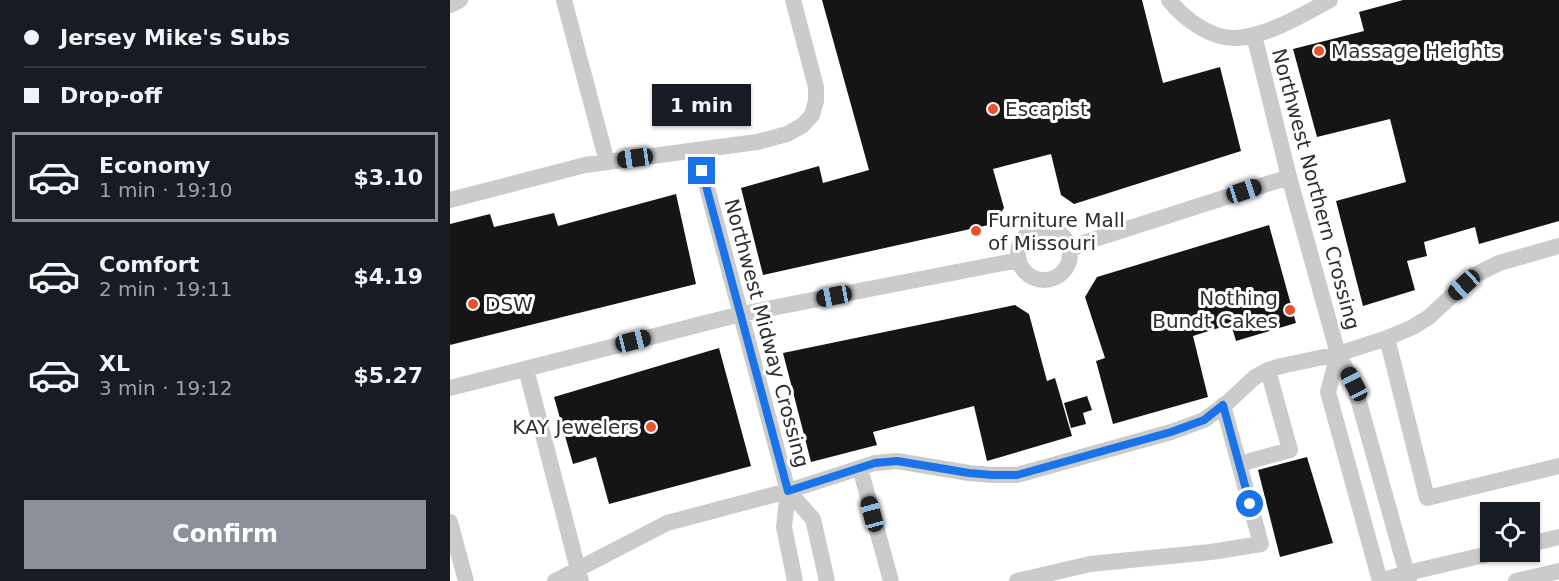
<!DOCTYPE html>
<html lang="en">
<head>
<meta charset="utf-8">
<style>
	:root { --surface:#171b24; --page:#20242c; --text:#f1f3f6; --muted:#9ea1a6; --line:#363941; --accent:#8c9099 }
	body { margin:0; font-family:"DejaVu Sans",sans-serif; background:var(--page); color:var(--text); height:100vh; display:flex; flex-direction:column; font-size:22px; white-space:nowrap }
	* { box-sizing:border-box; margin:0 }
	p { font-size:20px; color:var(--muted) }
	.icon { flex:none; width:33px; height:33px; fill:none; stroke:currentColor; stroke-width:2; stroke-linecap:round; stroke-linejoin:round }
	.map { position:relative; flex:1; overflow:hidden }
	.sheet { display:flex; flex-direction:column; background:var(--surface); width:450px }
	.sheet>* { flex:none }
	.top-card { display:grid; align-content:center; height:132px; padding:0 24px; background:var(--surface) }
	.fabs { position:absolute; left:1030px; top:502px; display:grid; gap:12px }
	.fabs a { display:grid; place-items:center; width:60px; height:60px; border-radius:0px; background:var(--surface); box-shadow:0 2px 4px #0004; font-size:30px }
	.end { position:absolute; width:27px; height:27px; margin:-14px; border:8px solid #1a73e8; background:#fff; box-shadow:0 0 0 3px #fff }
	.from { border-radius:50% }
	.bubble { position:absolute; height:42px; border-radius:0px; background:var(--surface); box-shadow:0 2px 4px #0004; font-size:20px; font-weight:700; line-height:42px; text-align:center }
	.car { position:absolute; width:18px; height:36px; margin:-18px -9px; border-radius:8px; box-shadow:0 0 4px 2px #0007; background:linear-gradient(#222 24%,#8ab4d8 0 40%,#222 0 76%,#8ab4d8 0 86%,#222 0) }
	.top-card b { display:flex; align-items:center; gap:21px; height:57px; font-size:22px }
	.top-card b+b { border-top:2px solid var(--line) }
	.top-card i { width:15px; height:15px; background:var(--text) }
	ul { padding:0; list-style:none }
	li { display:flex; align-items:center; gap:18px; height:90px; margin:0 12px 9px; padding:0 12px; border:3px solid transparent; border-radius:0px }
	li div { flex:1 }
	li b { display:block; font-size:22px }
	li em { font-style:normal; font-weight:700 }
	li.active { border-color:var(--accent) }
	li>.icon { width:54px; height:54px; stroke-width:1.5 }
	.cta { display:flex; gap:12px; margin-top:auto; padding:12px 24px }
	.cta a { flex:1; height:69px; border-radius:0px; background:var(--accent); color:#fff; font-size:24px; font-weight:700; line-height:69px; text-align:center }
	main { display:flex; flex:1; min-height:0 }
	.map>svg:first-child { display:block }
</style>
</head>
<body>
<main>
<section class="sheet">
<div class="top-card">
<b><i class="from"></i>Jersey Mike's Subs</b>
<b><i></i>Drop-off</b>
</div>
<ul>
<li class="active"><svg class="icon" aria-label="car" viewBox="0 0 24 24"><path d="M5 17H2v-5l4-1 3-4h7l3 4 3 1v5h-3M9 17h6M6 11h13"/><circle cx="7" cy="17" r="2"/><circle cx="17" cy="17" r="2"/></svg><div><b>Economy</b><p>1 min · 19:10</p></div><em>$3.10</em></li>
<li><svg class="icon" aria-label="car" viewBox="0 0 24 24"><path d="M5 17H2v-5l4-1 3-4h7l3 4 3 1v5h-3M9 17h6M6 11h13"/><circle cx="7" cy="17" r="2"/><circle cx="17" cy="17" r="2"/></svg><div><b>Comfort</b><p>2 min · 19:11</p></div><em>$4.19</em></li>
<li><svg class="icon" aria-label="car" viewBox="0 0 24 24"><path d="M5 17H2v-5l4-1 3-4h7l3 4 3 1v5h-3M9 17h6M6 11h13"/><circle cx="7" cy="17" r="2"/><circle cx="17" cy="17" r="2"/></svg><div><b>XL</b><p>3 min · 19:12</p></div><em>$5.27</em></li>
</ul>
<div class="cta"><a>Confirm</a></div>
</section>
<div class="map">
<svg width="1109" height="581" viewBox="0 0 1109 581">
	<rect width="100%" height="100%" fill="#fff"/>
	<path fill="#151515" d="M372,0h320l21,83 57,-16 21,84 -167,53 -13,-9 -10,-41 -58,15 11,39 -11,16 -230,51 -22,-87 78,-22 4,17 46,-13z
		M953,0h156v221l-80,23 -4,-17 -51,15 3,14 -20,5 8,29 -52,16 -27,-105 70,-19 -16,-63 -73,18 -24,-88 71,-18 -5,-19z
		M226,194l20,90 -246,61v-121l40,-10 4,13 60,-14 4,13z
		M819,225l27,98 -60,18 -5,-17 -38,12 15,61 -95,27 -17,-63 9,-3 -20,-61 12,-20z
		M565,305l14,9 18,67 8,-3 17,58 -85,25 -13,-55 -101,26 4,13 -66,17 -28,-109z
		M269,348l32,118 -142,38 -13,-47 -23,7 -19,-67z
		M637,396l5,14 -9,3 3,11 -15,4 -7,-25z
		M857,457l26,86 -53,14 -22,-87z"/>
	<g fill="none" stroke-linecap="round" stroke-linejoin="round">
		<path stroke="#cbcbcb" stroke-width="16" d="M114,0l43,162
			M719,0c15,19 42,39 67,38 31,-2 67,-23 94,-38
			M0,5l10,-5
			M804,35l35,142 49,177 16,30 55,197
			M247,150l91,341 -4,36 11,54
			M0,200l135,-35 172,-23 30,-8 16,-9 9,-10 4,-14v-14l-23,-87
			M568 254a26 26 0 1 1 52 0a26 26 0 1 1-52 0Z
			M620,250l16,-8 203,-65
			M937,338l40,160 132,-32
			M888,354l-10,38 52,189
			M76,369l55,212
			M0,388l291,-74 278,-54
			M789,464l51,-14 -22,-80
			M410,468l31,113
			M338,491l25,28 14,62
			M0,522l16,59
			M1080,544l29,-7
			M105,581l112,-58 121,-32 87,-28 22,-2 72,12 23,2h25l154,-43 33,-12 23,-17 28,-26 13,-7 13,-4 57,-12 49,-16 26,-11 16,-10 44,-41 26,-13 60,-17
			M567,581l73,-17 121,-12 50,-8 -38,-139
			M931,581l26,-8 90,-21
			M1066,581l43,-10"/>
	</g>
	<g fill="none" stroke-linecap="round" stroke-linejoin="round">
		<path stroke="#1a73e8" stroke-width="8" d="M252,171l86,320 87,-28 22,-2 72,12 23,2h25l154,-43 33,-12 19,-15 27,99"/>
	</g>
	<g fill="#e8522e" stroke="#fff" stroke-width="2">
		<circle cx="869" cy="51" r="6"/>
		<circle cx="543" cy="109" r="6"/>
		<circle cx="526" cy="231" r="6"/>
		<circle cx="23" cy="304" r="6"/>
		<circle cx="840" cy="310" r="6"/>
		<circle cx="201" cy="427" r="6"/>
	</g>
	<g text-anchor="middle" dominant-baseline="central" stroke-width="6" stroke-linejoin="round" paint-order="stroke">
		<g font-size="20" fill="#2e2e2e" stroke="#fff" text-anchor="start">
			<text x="881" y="51">Massage Heights</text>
			<text x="555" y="109">Escapist</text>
			<text x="538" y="220">Furniture Mall<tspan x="538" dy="23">of Missouri</tspan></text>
			<text x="828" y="298" text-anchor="end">Nothing<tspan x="828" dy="23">Bundt Cakes</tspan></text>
			<text x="35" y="304">DSW</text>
			<text x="189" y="427" text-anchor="end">KAY Jewelers</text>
		</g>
		<g font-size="20" fill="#2e2e2e" stroke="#fff">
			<text transform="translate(866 189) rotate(75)">Northwest Northern Crossing</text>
			<text transform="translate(317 333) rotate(75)">Northwest Midway Crossing</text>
		</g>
	</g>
</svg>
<div class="fabs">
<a><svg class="icon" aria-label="locate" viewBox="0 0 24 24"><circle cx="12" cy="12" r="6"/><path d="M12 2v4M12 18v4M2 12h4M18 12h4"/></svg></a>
</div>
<i class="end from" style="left:800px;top:504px"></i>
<i class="end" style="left:252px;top:171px"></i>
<div class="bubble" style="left:202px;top:84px;width:99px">1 min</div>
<i class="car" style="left:185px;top:158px;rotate:262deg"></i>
<i class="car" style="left:794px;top:191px;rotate:72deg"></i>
<i class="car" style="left:1014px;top:285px;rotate:228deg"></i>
<i class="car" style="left:384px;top:296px;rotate:259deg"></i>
<i class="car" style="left:183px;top:341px;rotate:76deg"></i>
<i class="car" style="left:904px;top:384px;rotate:332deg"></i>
<i class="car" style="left:422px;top:514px;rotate:345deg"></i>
</div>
</main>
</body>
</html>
